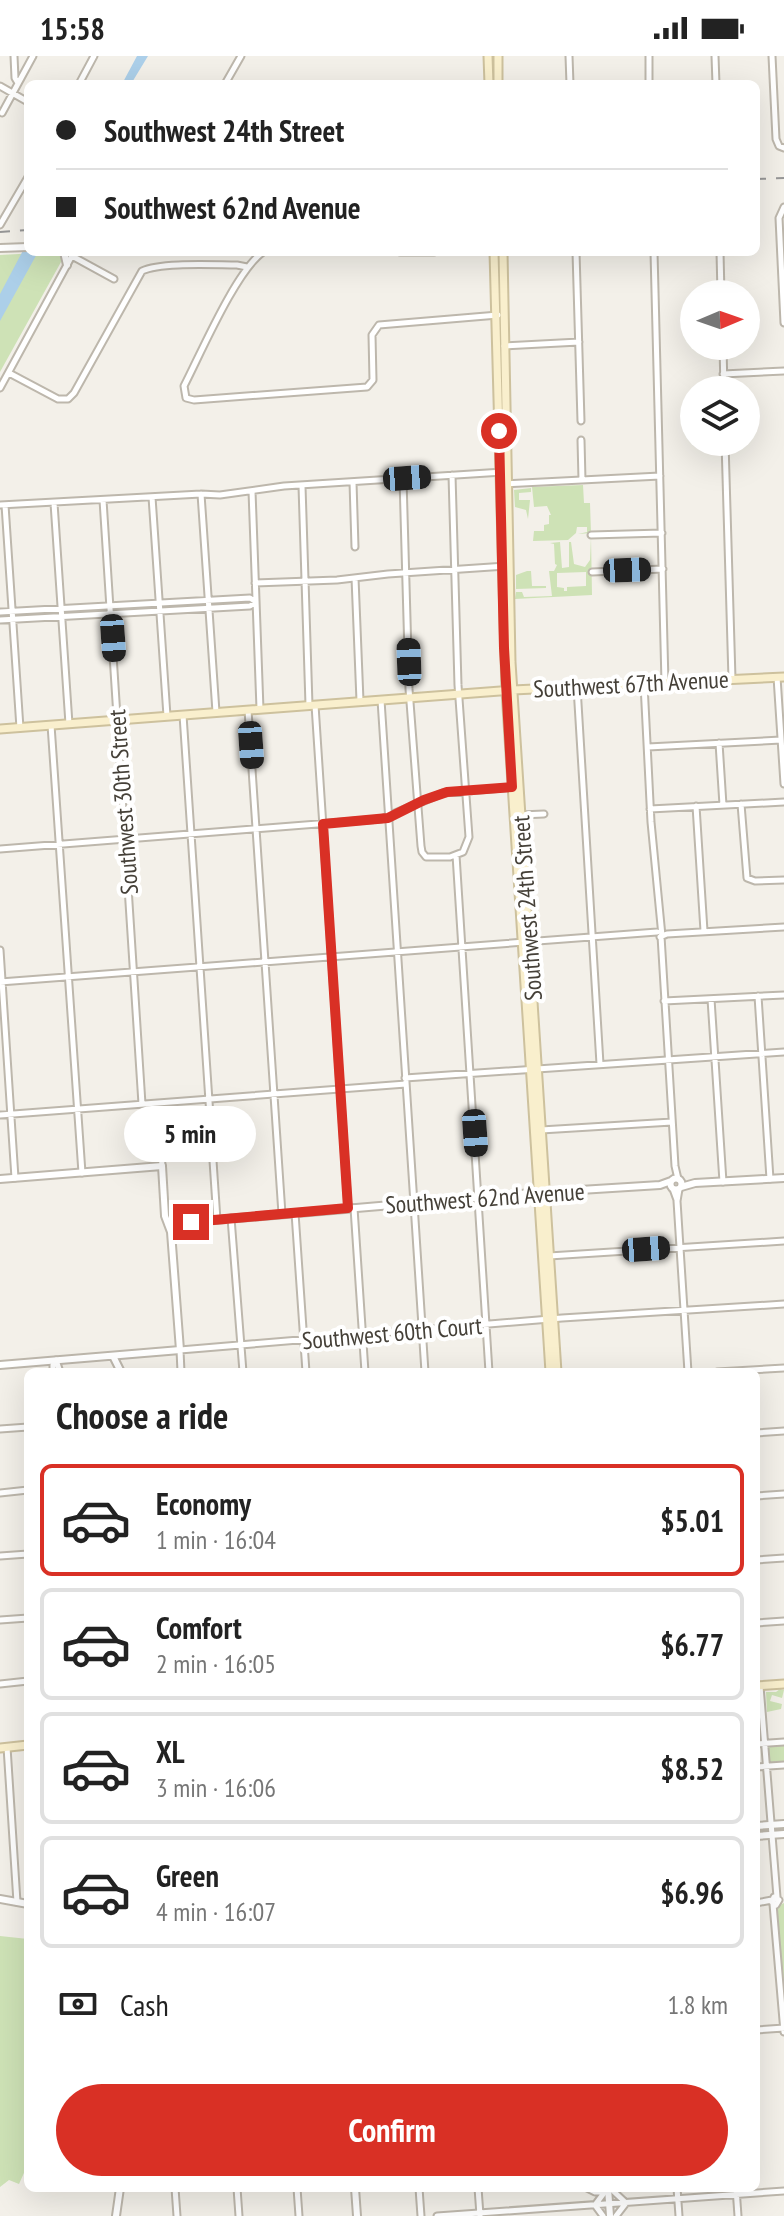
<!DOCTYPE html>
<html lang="en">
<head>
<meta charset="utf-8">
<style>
	:root { --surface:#fff; --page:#f2f2f2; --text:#222; --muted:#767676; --line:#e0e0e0; --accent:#d93025 }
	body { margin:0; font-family:"PT Sans Narrow",sans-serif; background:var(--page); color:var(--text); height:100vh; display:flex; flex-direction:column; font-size:30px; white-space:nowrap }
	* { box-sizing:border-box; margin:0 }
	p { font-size:26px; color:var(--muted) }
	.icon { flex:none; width:44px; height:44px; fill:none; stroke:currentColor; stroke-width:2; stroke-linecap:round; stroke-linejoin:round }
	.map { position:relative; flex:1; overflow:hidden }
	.details { position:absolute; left:24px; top:1312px; width:736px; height:824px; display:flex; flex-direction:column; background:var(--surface); border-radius:12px; box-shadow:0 8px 32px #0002 }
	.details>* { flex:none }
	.guide { position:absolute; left:24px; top:24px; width:736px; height:176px; border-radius:12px; box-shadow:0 8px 32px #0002; display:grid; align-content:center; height:176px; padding:0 32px; background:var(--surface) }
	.needle { width:52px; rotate:88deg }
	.tools { position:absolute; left:680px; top:224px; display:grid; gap:16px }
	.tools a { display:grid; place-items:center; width:80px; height:80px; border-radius:50%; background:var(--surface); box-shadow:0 8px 32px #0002; font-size:40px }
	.end { position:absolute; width:36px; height:36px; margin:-18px; border:10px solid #d93025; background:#fff; box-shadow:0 0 0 4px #fff }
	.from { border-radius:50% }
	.bubble { position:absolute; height:56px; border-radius:28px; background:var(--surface); box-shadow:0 8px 32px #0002; font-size:26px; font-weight:600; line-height:56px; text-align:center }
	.car { position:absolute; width:24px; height:48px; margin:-24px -12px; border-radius:10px; box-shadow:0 0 6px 2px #0007; background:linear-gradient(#222 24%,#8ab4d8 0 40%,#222 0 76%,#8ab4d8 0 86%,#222 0) }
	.guide b { display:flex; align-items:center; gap:28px; height:76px; font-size:30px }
	.guide b+b { border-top:2px solid var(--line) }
	.guide i { width:20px; height:20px; background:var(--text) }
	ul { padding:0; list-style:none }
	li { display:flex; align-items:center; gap:24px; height:112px; margin:0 16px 12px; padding:0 16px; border:4px solid var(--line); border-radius:12px }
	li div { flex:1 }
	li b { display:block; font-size:30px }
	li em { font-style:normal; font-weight:600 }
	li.on { border-color:var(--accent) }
	li>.icon { width:72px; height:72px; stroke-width:1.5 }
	h2 { padding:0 32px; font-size:36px; line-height:96px }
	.pay { display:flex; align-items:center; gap:20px; height:88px; padding:0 32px; font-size:30px }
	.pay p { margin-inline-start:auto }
	.button { display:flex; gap:16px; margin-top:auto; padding:16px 32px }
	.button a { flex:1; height:92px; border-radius:48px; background:var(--accent); color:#fff; font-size:32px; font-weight:600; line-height:92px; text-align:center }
	.status { display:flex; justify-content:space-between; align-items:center; height:56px; padding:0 40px; background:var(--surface); direction:ltr }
	.status svg { height:22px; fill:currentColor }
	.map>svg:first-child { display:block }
</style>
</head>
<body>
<div class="status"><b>15:58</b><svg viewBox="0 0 49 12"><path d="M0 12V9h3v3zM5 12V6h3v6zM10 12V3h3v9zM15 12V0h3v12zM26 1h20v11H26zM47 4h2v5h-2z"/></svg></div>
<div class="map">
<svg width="784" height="2160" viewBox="0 0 784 2160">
	<rect width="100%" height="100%" fill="#f3f0e9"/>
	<path fill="#cee2b6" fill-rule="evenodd" d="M56,196l5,3v7l-61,110v-117z
		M583,429l1,18h6l1,30 -13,1 9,-2v-5h-10l-1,6 -8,7 -35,1 1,-10h10v-6l5,-1v-9h2l-4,-9 -13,1 -2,-20z
		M531,432v4l-12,1v7h11l-2,19 -2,-9 -11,-3 -1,-17z
		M591,481l1,58 -77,4 1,-7h6l2,5 28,-1 -3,-25h5l3,-6 -2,-1 -1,-20 -4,-1 10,-1 2,26 7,-1v-25h2l3,22 11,3 5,-7zM586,516v14l-19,1v4h-3v-3l-7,-1v-14z
		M527,515h4l1,15h14v2l-30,1v-14z
		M780,1633l4,1 -2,8 -10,-3 -2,6 12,3 -1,5 -14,3 -1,-20h10z
		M784,1687v20l-15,1 -1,-19z
		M784,1847v103l-7,-95 3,-6z
		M0,1880l28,3v225l-9,20 -10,-4 -9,7z"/>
	<path fill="#accfe9" d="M137,0h11l-17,28h-9z
		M28,185v11h10l-38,69v-27z"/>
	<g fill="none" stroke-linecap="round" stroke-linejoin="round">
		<defs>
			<path id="minor" d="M14,0l1,22 3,5
				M569,0l1,28
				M649,0v28
				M715,0l1,28
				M772,0l4,83 3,7 5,2
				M79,28l15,-28
				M225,28l16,-28
				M0,30l28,16
				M2,57l31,-57
				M784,151l-5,11 5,105
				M0,169l28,-48
				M263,196c-27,19 -62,101 -79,134l2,12 8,2 173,-13 6,-7 -1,-45 7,-10 119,-10
				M400,196h34
				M576,196l5,169
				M654,196l11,431
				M720,196l1,42
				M72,200l42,23
				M504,290l75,-4
				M723,290l1,44
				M9,317l49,26h10l6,-6 68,-122c19,-9 72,-6 95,-6l10,2
				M723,318l61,-3
				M0,332l74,-136
				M581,384l1,40
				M725,386l7,237
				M403,423l6,210 12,157 1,6 4,5h24l13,-5 6,-15 -11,-152 -6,-210
				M353,426l2,65
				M505,428l155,-8
				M302,430l7,219
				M252,435l8,218
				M201,438l15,218
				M152,441l15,219
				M103,444l39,604
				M54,447l15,221
				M0,449l201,-11 19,1 64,-9 219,-14
				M5,449l15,223
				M591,479l71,-2
				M592,516l71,-3
				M355,522l5,123
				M255,527l82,-3 51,-6 118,-8
				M0,556l250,-14 6,4
				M0,564l250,-14 6,-4
				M777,621l7,107
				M644,628l7,138 11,114
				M577,631l23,377
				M381,644l44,672
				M315,649l33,503
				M248,654l34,504
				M183,659l34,505
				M51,669l31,448
				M719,687l4,62
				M648,691l133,-7
				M741,748l6,74 8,3 29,-1
				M696,750l8,125
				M650,753l134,-7
				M521,759l23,-1
				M0,793l381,-30 62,-26 72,-6
				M456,799l33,517
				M661,880l14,230 3,13
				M660,881l7,-3 117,-7
				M0,894l15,228
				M0,926l657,-50
				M758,940l12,183
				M711,943l12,183
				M664,945l120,-6
				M405,1022l379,-26
				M158,1047l4,63
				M0,1059l406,-31
				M541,1074l131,-8
				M673,1133l4,11
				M679,1133l-2,12 11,171
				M354,1152l11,164
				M295,1157l11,159
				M231,1162l12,154
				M549,1200l235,-15
				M56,1304l4,12
				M53,1316v-7l3,-4
				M181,1316l-1,-22 382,-32 222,-14
				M717,1316l67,-4
				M0,1373l28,-2
				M756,1377l28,-2
				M0,1437l28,-3
				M756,1440l28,-2
				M0,1500l28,-2
				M756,1504l28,-2
				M0,1564l28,-2
				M756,1567l28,-2
				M0,1628l28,-3
				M760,1630l17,211
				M756,1688l28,-2
				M7,1691l10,155
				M756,1711l28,-2
				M774,1841l5,3 -3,5 -4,-3z
				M756,1847l16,-3
				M773,1848l11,128
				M756,1974l28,-2
				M175,2132l2,28
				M237,2132l2,28
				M297,2132l2,28
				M419,2132l2,28
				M478,2132l2,27
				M587,2132l8,4h10
				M610,2132l16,15 -10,13
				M677,2132l2,28
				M736,2132l2,28
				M595,2149l12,-16
				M595,2149l8,11
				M437,2160l347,-25"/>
			<path id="tertiary" d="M0,192l28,-1
				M64,196l3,13
				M670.5 1128a5.5 5.5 0 1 1 11 0a5.5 5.5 0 1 1-11 0Z
				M0,1123l162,-13 3,50 6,16 9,118 -180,15
				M681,1131l14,-4 89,-5
				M168,1168l364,-31 128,-8 11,-4
				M113,1300l8,16
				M756,1770l28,-2
				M756,1780l28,-2
				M0,1843l28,5
				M355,2132l2,28
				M608,2132l2,28
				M116,2160l4,-28"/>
			<path id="secondary" d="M488,0l1,28
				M498,0v28
				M494,196l12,439 44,681
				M503,196l8,410 46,710
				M0,673l513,-39 271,-13
				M756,1630l28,-2
				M0,1692l28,-3"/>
		</defs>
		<use href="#minor" stroke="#bdb7ac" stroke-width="9"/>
		<use href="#tertiary" stroke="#bdb7ac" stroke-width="10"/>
		<use href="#secondary" stroke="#cdc19d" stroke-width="11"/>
		<use href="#minor" stroke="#fff" stroke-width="5"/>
		<use href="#tertiary" stroke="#fff" stroke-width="6"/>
		<use href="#secondary" stroke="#f9efcd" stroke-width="7"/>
		<path stroke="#979797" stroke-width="2" stroke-dasharray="10 10" stroke-linecap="butt" d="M756,123l28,-1
			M0,176l28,-2"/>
	</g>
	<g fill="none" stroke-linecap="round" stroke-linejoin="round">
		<path stroke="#d93025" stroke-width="10" d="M191,1166l157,-14 -25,-384 65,-6 36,-18 23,-8 65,-5 -8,-139 -5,-217"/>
	</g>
	<g text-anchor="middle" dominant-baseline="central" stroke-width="8" stroke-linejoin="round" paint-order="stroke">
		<g font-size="24" fill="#454038" stroke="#fff">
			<text transform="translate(631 628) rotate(-3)">Southwest 67th Avenue</text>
			<text transform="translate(123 746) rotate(-94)">Southwest 30th Street</text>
			<text transform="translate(527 852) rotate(-94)">Southwest 24th Street</text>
			<text transform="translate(485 1142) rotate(-4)">Southwest 62nd Avenue</text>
			<text transform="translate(392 1277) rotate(-5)">Southwest 60th Court</text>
		</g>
	</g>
</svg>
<div class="tools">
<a><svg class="needle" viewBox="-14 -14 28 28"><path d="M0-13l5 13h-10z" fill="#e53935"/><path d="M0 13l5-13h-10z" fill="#767676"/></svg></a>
<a><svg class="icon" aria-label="layers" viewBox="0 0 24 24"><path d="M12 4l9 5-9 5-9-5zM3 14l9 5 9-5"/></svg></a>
</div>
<i class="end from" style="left:499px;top:375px"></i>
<i class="end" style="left:191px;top:1166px"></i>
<div class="bubble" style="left:124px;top:1050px;width:132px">5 min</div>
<i class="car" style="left:407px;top:422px;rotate:86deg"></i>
<i class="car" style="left:627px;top:514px;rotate:88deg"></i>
<i class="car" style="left:113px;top:582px;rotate:176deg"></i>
<i class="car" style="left:409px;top:606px;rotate:358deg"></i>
<i class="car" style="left:251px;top:689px;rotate:176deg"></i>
<i class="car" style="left:475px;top:1077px;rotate:176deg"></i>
<i class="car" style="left:646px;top:1193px;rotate:86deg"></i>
<div class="guide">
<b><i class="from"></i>Southwest 24th Street</b>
<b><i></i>Southwest 62nd Avenue</b>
</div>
<section class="details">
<h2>Choose a ride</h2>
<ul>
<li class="on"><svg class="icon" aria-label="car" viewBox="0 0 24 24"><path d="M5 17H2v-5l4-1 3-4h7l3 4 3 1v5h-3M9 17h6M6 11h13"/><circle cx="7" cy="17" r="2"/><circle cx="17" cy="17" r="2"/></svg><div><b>Economy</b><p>1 min · 16:04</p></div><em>$5.01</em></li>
<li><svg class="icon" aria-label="car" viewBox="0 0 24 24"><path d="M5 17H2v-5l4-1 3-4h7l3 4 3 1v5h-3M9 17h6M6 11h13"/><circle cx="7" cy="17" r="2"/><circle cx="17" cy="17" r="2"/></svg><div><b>Comfort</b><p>2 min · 16:05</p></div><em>$6.77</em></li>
<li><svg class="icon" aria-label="car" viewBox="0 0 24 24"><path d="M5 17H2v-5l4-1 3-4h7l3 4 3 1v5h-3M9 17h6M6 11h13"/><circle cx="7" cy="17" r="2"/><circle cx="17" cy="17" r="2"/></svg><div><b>XL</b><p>3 min · 16:06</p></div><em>$8.52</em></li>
<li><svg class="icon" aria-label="car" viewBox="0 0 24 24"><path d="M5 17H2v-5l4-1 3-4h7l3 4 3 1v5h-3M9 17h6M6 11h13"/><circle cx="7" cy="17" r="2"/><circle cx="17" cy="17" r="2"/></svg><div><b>Green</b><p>4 min · 16:07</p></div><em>$6.96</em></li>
</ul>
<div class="pay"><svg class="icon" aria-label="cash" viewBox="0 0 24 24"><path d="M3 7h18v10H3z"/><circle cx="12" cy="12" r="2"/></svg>Cash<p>1.8 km</p></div>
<div class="button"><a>Confirm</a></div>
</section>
</div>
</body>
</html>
